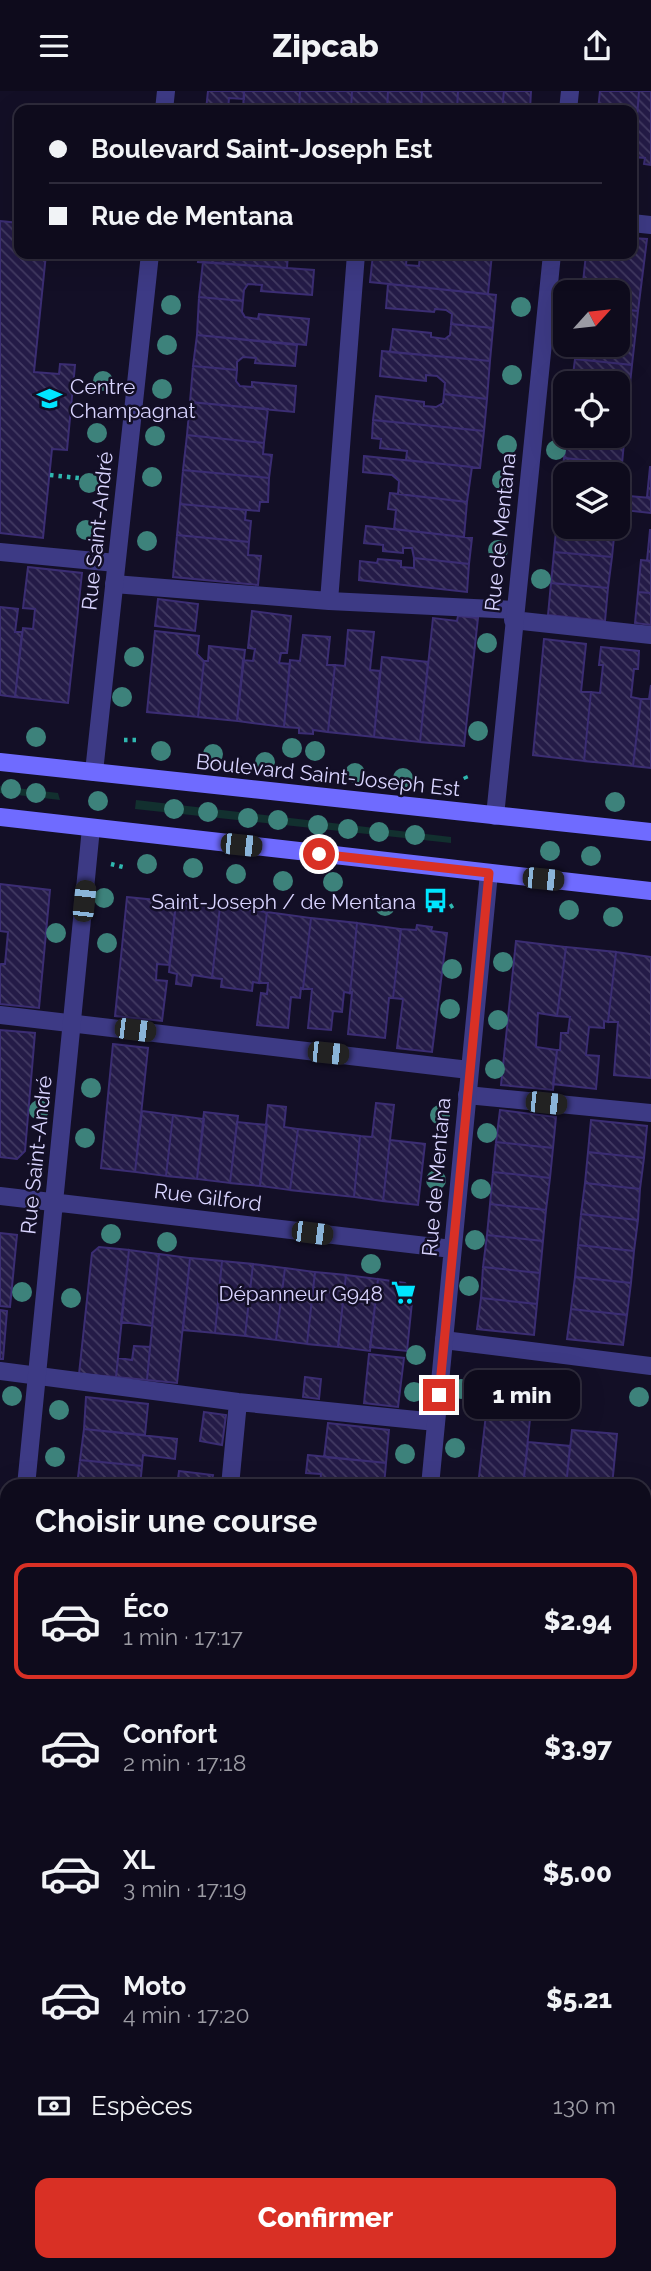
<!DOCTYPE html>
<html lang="fr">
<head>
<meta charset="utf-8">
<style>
	:root { --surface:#0e0b1c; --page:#171425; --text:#f1f3f6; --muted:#9b9ba3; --line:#2e2b3b; --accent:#d93025 }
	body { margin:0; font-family:Raleway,sans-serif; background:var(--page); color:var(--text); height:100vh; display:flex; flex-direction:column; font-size:26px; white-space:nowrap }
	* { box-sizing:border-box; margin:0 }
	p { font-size:23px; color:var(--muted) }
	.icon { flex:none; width:38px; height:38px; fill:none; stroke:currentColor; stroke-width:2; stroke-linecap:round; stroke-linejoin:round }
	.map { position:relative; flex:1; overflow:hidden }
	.sheet { position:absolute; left:0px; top:1388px; width:651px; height:793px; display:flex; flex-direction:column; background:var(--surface); border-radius:21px 21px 0 0; box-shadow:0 7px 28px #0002,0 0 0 2px var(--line) }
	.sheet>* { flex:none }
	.hud { position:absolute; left:14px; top:14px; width:623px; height:154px; border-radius:14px; box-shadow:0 7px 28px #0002,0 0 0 2px var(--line); display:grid; align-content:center; height:154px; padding:0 35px; background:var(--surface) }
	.needle { width:46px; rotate:63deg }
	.fabs { position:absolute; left:553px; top:189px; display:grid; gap:14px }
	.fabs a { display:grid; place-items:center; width:77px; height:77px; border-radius:14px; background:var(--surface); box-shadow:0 7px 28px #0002,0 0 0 2px var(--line); font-size:35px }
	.end { position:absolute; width:32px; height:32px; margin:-16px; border:9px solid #d93025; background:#fff; box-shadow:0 0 0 4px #fff }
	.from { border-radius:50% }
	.bubble { position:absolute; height:49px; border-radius:14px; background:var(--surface); box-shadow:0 7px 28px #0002,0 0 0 2px var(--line); font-size:23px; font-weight:800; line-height:49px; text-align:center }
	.car { position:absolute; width:21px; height:42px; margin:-21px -10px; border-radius:9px; box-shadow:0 0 5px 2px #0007; background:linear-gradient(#222 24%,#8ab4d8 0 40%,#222 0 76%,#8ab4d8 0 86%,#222 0) }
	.hud b { display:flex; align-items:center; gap:24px; height:66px; font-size:26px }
	.hud b+b { border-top:2px solid var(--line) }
	.hud i { width:18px; height:18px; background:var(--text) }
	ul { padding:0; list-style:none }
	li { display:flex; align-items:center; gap:21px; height:116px; margin:0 14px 10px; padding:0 21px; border:4px solid transparent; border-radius:14px }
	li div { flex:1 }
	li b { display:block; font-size:26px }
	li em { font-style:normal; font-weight:800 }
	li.current { border-color:var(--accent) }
	li>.icon { width:63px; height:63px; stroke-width:1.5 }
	h2 { padding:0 35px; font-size:32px; line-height:84px }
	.pay { display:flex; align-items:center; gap:18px; height:77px; padding:0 35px; font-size:26px }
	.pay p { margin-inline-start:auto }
	.primary-button { display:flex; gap:14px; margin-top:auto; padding:14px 35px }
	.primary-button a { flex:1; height:80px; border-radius:14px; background:var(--accent); color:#fff; font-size:28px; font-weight:800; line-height:80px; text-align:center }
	header { display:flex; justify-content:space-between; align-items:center; height:91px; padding:0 35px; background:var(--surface); font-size:32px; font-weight:800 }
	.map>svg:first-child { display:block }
</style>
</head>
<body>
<header><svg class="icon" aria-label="menu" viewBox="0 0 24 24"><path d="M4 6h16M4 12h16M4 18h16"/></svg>Zipcab<svg class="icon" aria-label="share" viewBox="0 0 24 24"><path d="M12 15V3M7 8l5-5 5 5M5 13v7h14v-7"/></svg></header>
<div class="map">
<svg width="651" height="2180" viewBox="0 0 651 2180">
	<defs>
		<pattern id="building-back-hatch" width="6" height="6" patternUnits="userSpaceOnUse" patternTransform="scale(1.75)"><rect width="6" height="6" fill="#241b47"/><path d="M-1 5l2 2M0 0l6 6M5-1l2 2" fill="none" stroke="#433b63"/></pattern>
	</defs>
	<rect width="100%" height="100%" fill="#130f26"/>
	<path fill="#12302f" d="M0,695l58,7 2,7 -60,-7z
		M136,709l315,37v6l-316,-34z"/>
	<path fill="url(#building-back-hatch)" stroke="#3b2d73" stroke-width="2" d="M208,0h36v8l-15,-1 -1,12h-22z
		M244,0h56l-1,19h-56z
		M300,0h52l-1,19h-52z
		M352,0h36l-1,19h-36z
		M388,0h34l-1,19h-34z
		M422,0h36l-1,19h-36z
		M458,0h46l-2,19h-45z
		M504,0h27l-1,19h-28z
		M600,0h39l-5,66h-2v-47h-34z
		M639,0h12v74l-7,-1 1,-6 -11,-1z
		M0,130l19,2v31h27l-12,118 25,2 1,-10 15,1 -8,85 -15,-1 -9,89 -43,-5z
		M632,147l15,1 -9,72 -20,-2v-17h-36l4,-38h46z
		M199,163h89l-1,14 -89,-6z
		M373,163h34l-1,11 13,1 1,-12h72l-4,40 -118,-12z
		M203,171l111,8 -2,25 -51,-4 1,-6 -14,-1 -4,6 -1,11 -44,-4z
		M388,193l108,11 -3,33 -42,-4 1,-10 -6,-4 -11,-1 -1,3 -48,-4z
		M199,206l44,4 -1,11 3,5 13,2 1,-5 50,5 -3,26 -109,-10z
		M618,218l20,2 -6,54 -57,-6 1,-14h42z
		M451,233l42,4 -3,33 -100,-9 3,-23 38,4v4l14,2 5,-4z
		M197,244l100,10 -2,21 -40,-3 1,-5 -13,-1 -6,5v8l-44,-4z
		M382,260l108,10 -3,38 -43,-5 1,-11 -8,-7 -11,-1v6l-46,-5z
		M575,268l57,6 -7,66 -7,-1v-47h-46z
		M193,275l44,4 -1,11 4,5 12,1v-5l44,4 -2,26 -104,-10z
		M444,303l43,5 -3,32 -111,-11 3,-24 48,6v4l12,1 7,-4z
		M190,311l78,7 -4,34 -77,-8z
		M373,329l111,11 -4,37 -74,-8 1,-9 -27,-3 1,-9 -9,-1z
		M618,339l7,1 -3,33 -58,-6 2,-22h52z
		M187,344l77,8 -1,11 9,1 -3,23 -86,-8z
		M364,365l108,11 -5,35 -69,-8 1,-13 -7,-6 -29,-3z
		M564,367l58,6 -4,31v-21h-53v16l-4,-1z
		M650,376h1v31l-4,-1z
		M183,379l86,8 -1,24h-8l-1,9 -79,-7z
		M561,398l4,1v31l-8,-1z
		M390,402l77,9 -3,35 -70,-8 2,-19 -8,-1z
		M618,404l33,3v15l-27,-3 -1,17 -5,-1z
		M180,413l66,6 -1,10 6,1 -2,21 -72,-7z
		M557,429l8,1v6h50l-3,30 -58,-5z
		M366,435l106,12 -3,26 -55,-6 -2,-10h-9v5l-20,-2v-6l-19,-2z
		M650,439h1v31h-4z
		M177,444l72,7 -1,13 13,1 -3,29 -85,-8z
		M554,461l58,5 -4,31 -57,-5z
		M414,467l55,6 -2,28 -108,-12 1,-19 17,2 1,-4 23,2v6l13,1z
		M641,469l10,1v32l-13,-1z
		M28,476l54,6 -14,130 -53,-6 8,-69 10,1 2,-20 -12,-1z
		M551,492l57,5 -3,33 -57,-6z
		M638,501l13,1v32l-16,-2z
		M158,508l40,5 -3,27 -40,-5z
		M0,516l18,2 -3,23h7l-7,65 -15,-2z
		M252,520l39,5 -4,37h-6l-2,10 11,1 -6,63 -47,-6 6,-61 10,1 2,-12 -7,-1z
		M458,525l20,2 -14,128 -44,-4 13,-124 24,3z
		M348,539l26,2 -4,38 10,1 -6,66 -46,-5 7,-67 10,1z
		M155,540l44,5 -2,18 7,7 -6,56 -51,-5z
		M303,544l27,2 -3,28h8l-7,67 -15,-2v4l-14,-1v-5l-15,-1 6,-67 10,1z
		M544,548l42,5 -5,48h10l-7,69 -51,-6z
		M209,555l36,4 -8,71 -39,-4 6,-56h4z
		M601,556l38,4 -1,18h-4l-3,28 10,2 -8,67 -49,-5 7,-69 9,1 3,-28h-4z
		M382,566l46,5 -8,80 -46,-5z
		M651,594v83l-18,-2 8,-67h8z
		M0,793l50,6 -11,118 -39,-4v-37l1,-3h4l3,-32 -8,-1z
		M127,806l49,5 -7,63 -12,-1 -1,16 11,1 -5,40 -47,-5z
		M176,811l44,5 -8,71 -19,-3 -2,11 -15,-2 1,-10 -8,-2z
		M220,816l47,5 -8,71 -6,-1 -1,9 -31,-4 1,-8 -10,-1z
		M267,821l44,6 -8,71 -2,-1 -1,10 -9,-1 -3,31 -31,-3 4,-32 6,1 1,-11h-9z
		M311,827l46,5 -7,70 -6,-1 -2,20 -9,-1 -2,19 -23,-2 4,-39h-9z
		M357,832l44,6 -8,69h-4l-4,40 -37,-4 4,-42 -2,1z
		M417,834l15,2 -1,4 16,2 -15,119 -35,-4 6,-49 -10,-1 8,-69 15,1z
		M516,850l50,6 -9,69 -19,-3 -2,34 21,3 -4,40 -52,-5z
		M566,856l50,5 -8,70 -4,-1v7l-15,-1 -3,28 13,1 -3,33 -43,-5 4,-34h3l1,-17h7l2,-16 -13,-1z
		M616,861l35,5v121l-37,-3 4,-53h-10z
		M0,939l35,3 -10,118 -8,8 -17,-2z
		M113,953l35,4 -13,124 -34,-4z
		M376,1012l18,2 -11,96 -29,-4 6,-61 12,1z
		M268,1014l18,2 -2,20 14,2 -8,61 -30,-4z
		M500,1019l56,7 -3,31 -57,-6z
		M142,1020l31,4 -7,61 -31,-4z
		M204,1021l34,4 -8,67 -33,-4z
		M173,1024l31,4 -7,60 -31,-3z
		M591,1029l56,6 -3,32 -56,-6z
		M237,1031l30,3 -7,61 -30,-3z
		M298,1038l62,7 -6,61 -64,-7z
		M390,1049l35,4 -7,61 -35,-4z
		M496,1051l57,6 -3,30 -57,-6z
		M588,1061l56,6 -4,31 -55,-6z
		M493,1081l57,6 -4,32 -56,-6z
		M585,1092l55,6 -2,31 -57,-6z
		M490,1113l56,6 -3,31 -56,-6z
		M581,1123l57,6 -4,31 -56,-6z
		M0,1142l17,2 -7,72 -10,-1z
		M487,1144l56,6 -3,32 -57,-6z
		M578,1154l56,6 -3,32 -56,-6z
		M99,1156l30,3 -13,127 -37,-3 13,-121z
		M129,1159l30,4 -7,72 -31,-4z
		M159,1163l31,4 -13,125 -30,-3z
		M190,1167l32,3 -7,72 -32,-3z
		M222,1170l31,3 -8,72 -30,-3z
		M253,1173l32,4 -9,72 -31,-4z
		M483,1176l57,6 -3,31 -56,-6z
		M285,1177l30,4 -8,72 -31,-4z
		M315,1181l31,3 -8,72 -31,-3z
		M346,1184l32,4 -8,72 -32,-4z
		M575,1186l56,6 -4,32 -56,-6z
		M378,1188l27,4 8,9 -6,59 -37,-4z
		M481,1207l56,6 -3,31 -57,-6z
		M571,1218l56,6 -4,30 -56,-6z
		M0,1219l7,1 -4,48h-3z
		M134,1255l16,1 -3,33 -31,-3 2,-19 14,2z
		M369,1263l35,4 -6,49 -34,-4z
		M305,1286l16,2 -2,20 -16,-2z
		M86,1306l62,7 -3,31 -61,-6z
		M204,1321l22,3 -4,30 -22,-4z
		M486,1323l44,5 -7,67h-45z
		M328,1332l61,7 -3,33 -62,-6z
		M84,1338l93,10 -2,20 -32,-4 -1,11 -62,-6z
		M572,1339l45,4 -5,52h-46z
		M528,1351l42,4 -4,40h-43z
		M308,1364l78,8 -2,23h-64l1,-12 -15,-1z
		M80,1369l62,6 -2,20h-63z
		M179,1380l34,4 -2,11h-34z
		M4,2115l3,1v18h-4z
		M2,2150l5,1v23h131l-1,6h-134l2,-14h-5z
		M163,2174h57l64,6h-121z
		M220,2174h70l-1,6z
		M396,2174h73v6h-74z
		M499,2174h30v6h-31z"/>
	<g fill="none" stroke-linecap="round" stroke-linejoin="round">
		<path stroke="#2fb8b0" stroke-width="4.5" stroke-dasharray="3.5 5" stroke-linecap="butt" d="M50,384l47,5
			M124,649h13
			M465,685l3,7
			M111,773l12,3
			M450,816l5,-3"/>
		<path stroke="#3d3a85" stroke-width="18" d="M632,132l19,2
			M0,461l116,11
			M114,493l215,17 186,9
			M329,510l27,-347
			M513,529l138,15
			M0,924l469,55
			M467,1004l184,18
			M444,1249l207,26
			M0,1280l238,31 198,20
			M230,1395l8,-84
			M644,1715h7
			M150,2180v-6"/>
		<path stroke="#3d3a85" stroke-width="18" d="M164,19l2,-19
			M568,19l2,-19
			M94,681l56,-518
			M495,725l57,-562
			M0,1105l452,53
			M26,1395l65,-658
			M430,1395l59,-613
			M644,1561l7,-74
			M0,1647l7,-69
			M347,2180l1,-6
			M583,2180v-6"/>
		<path stroke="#6f6bff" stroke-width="18" d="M0,671l651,70
			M0,726l651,74"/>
	</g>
	<g fill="#3d827b">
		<circle cx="171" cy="214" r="10"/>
		<circle cx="521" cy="216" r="10"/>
		<circle cx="167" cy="254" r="10"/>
		<circle cx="512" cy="284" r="10"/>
		<circle cx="103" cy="290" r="10"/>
		<circle cx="162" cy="298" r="10"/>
		<circle cx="97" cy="342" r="10"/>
		<circle cx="155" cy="345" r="10"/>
		<circle cx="507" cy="354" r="10"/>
		<circle cx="556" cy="359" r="10"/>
		<circle cx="152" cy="386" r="10"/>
		<circle cx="502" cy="389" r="10"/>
		<circle cx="89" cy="392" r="10"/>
		<circle cx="86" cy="439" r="10"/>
		<circle cx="147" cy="450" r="10"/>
		<circle cx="498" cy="459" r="10"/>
		<circle cx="541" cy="488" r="10"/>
		<circle cx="487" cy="552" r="10"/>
		<circle cx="134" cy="566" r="10"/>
		<circle cx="122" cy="606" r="10"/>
		<circle cx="478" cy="640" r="10"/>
		<circle cx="36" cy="646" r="10"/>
		<circle cx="292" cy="657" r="10"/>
		<circle cx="161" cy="660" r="10"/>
		<circle cx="315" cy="660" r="10"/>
		<circle cx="213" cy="663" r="10"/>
		<circle cx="265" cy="671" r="10"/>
		<circle cx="355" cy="682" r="10"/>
		<circle cx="403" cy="687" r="10"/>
		<circle cx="11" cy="698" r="10"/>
		<circle cx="36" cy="702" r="10"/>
		<circle cx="98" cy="710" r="10"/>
		<circle cx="615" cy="711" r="10"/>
		<circle cx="174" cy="718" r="10"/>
		<circle cx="208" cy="721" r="10"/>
		<circle cx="248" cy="727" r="10"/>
		<circle cx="278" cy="729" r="10"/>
		<circle cx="318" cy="734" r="10"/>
		<circle cx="348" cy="738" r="10"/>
		<circle cx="379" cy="741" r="10"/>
		<circle cx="415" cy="744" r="10"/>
		<circle cx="550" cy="760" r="10"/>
		<circle cx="591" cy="765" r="10"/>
		<circle cx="147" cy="773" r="10"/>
		<circle cx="193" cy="777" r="10"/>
		<circle cx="236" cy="783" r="10"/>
		<circle cx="283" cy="790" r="10"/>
		<circle cx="333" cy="791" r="10"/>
		<circle cx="104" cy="807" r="10"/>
		<circle cx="385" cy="815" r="10"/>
		<circle cx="569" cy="819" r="10"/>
		<circle cx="613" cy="826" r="10"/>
		<circle cx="56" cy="842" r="10"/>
		<circle cx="107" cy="852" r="10"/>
		<circle cx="503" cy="871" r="10"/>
		<circle cx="452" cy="878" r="10"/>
		<circle cx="450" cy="918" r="10"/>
		<circle cx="498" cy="929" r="10"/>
		<circle cx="495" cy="978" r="10"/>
		<circle cx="91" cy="997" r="10"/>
		<circle cx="39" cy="1019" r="10"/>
		<circle cx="440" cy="1024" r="10"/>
		<circle cx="487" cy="1042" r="10"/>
		<circle cx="85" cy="1047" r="10"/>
		<circle cx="436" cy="1089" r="10"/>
		<circle cx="481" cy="1098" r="10"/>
		<circle cx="111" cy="1143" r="10"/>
		<circle cx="475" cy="1149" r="10"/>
		<circle cx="167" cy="1151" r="10"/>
		<circle cx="371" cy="1173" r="10"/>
		<circle cx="469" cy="1195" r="10"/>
		<circle cx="22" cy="1201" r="10"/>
		<circle cx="71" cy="1207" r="10"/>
		<circle cx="416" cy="1264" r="10"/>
		<circle cx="461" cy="1298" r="10"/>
		<circle cx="414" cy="1301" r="10"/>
		<circle cx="12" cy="1305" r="10"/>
		<circle cx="639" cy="1306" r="10"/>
		<circle cx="59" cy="1319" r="10"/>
		<circle cx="455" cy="1357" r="10"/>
		<circle cx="405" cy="1363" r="10"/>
		<circle cx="55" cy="1366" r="10"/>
	</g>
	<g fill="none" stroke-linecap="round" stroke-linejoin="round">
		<path stroke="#d93025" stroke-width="9" d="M319,763l170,19 -50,522"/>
	</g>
	<defs>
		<symbol id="school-bare" viewBox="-9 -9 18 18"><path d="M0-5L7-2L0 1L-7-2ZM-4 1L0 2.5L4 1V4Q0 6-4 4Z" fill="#00e5ff" stroke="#130f26" stroke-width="2.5" paint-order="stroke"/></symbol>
		<symbol id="bus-bare" viewBox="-9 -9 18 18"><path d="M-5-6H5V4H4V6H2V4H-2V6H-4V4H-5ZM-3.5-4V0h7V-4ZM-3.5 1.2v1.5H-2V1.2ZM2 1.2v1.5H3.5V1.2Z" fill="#00e5ff" stroke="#130f26" stroke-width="2.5" paint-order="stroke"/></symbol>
		<symbol id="supermarket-bare" viewBox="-9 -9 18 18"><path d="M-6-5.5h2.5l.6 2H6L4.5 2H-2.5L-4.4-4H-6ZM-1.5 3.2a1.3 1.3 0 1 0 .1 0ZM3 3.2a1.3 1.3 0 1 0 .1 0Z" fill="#00e5ff" stroke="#130f26" stroke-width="2.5" paint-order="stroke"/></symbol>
	</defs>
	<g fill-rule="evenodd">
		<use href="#school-bare" x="32" y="290" width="35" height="35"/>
		<use href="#bus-bare" x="418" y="792" width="35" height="35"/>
		<use href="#supermarket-bare" x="386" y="1184" width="35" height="35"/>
	</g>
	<g text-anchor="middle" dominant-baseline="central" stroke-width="5" stroke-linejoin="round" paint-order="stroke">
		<g font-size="21" fill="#d9d4ff" stroke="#130f26" text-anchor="end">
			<text x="70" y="295" text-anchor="start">Centre<tspan x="70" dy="24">Champagnat</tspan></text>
			<text x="416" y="810">Saint-Joseph / de Mentana</text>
			<text x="383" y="1202">Dépanneur G948</text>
		</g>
		<g font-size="21" fill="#d9d4ff" stroke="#130f26">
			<text transform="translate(97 440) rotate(-84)">Rue Saint-André</text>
			<text transform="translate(500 441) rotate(-84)">Rue de Mentana</text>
			<text transform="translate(328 684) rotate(6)">Boulevard Saint-Joseph Est</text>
			<text transform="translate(36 1064) rotate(-84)">Rue Saint-André</text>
			<text transform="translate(436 1086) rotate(-85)">Rue de Mentana</text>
			<text transform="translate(208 1106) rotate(7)">Rue Gilford</text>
		</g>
	</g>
</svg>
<div class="fabs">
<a><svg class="needle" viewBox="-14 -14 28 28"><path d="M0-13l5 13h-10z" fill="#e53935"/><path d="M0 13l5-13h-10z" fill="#9b9ba3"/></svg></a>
<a><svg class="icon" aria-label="locate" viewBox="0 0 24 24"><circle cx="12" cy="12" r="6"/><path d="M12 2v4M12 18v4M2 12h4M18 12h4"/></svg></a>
<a><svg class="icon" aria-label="layers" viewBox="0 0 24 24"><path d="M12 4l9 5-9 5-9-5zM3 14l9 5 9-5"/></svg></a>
</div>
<i class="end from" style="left:319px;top:763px"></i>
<i class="end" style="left:439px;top:1304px"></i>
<div class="bubble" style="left:464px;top:1279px;width:116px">1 min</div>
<i class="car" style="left:241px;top:754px;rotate:96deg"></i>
<i class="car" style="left:543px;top:788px;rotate:96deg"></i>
<i class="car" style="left:84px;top:810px;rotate:6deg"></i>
<i class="car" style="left:135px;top:939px;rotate:97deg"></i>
<i class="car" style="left:328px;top:962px;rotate:96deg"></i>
<i class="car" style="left:546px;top:1012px;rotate:96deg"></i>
<i class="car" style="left:312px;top:1142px;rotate:97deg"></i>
<div class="hud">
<b><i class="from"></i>Boulevard Saint-Joseph Est</b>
<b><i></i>Rue de Mentana</b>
</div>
<section class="sheet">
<h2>Choisir une course</h2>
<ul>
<li class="current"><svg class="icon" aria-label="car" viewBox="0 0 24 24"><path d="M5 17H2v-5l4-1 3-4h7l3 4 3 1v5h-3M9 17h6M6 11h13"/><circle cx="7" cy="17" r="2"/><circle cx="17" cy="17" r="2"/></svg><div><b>Éco</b><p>1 min · 17:17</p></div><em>$2.94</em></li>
<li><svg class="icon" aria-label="car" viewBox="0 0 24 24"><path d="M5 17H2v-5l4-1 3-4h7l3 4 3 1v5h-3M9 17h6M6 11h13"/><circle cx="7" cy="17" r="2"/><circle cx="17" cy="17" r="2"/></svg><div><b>Confort</b><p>2 min · 17:18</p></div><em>$3.97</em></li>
<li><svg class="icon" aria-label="car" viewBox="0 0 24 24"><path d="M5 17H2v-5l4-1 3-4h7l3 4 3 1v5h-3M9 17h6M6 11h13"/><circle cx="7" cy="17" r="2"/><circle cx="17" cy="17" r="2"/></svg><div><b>XL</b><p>3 min · 17:19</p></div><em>$5.00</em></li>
<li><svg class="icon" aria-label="car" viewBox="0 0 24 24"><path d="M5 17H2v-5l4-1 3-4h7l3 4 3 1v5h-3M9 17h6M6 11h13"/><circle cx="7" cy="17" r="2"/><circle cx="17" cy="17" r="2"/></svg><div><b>Moto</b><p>4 min · 17:20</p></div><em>$5.21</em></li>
</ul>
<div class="pay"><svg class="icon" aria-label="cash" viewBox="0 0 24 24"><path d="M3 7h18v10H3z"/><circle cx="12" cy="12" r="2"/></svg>Espèces<p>130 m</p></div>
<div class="primary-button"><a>Confirmer</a></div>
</section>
</div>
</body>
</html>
